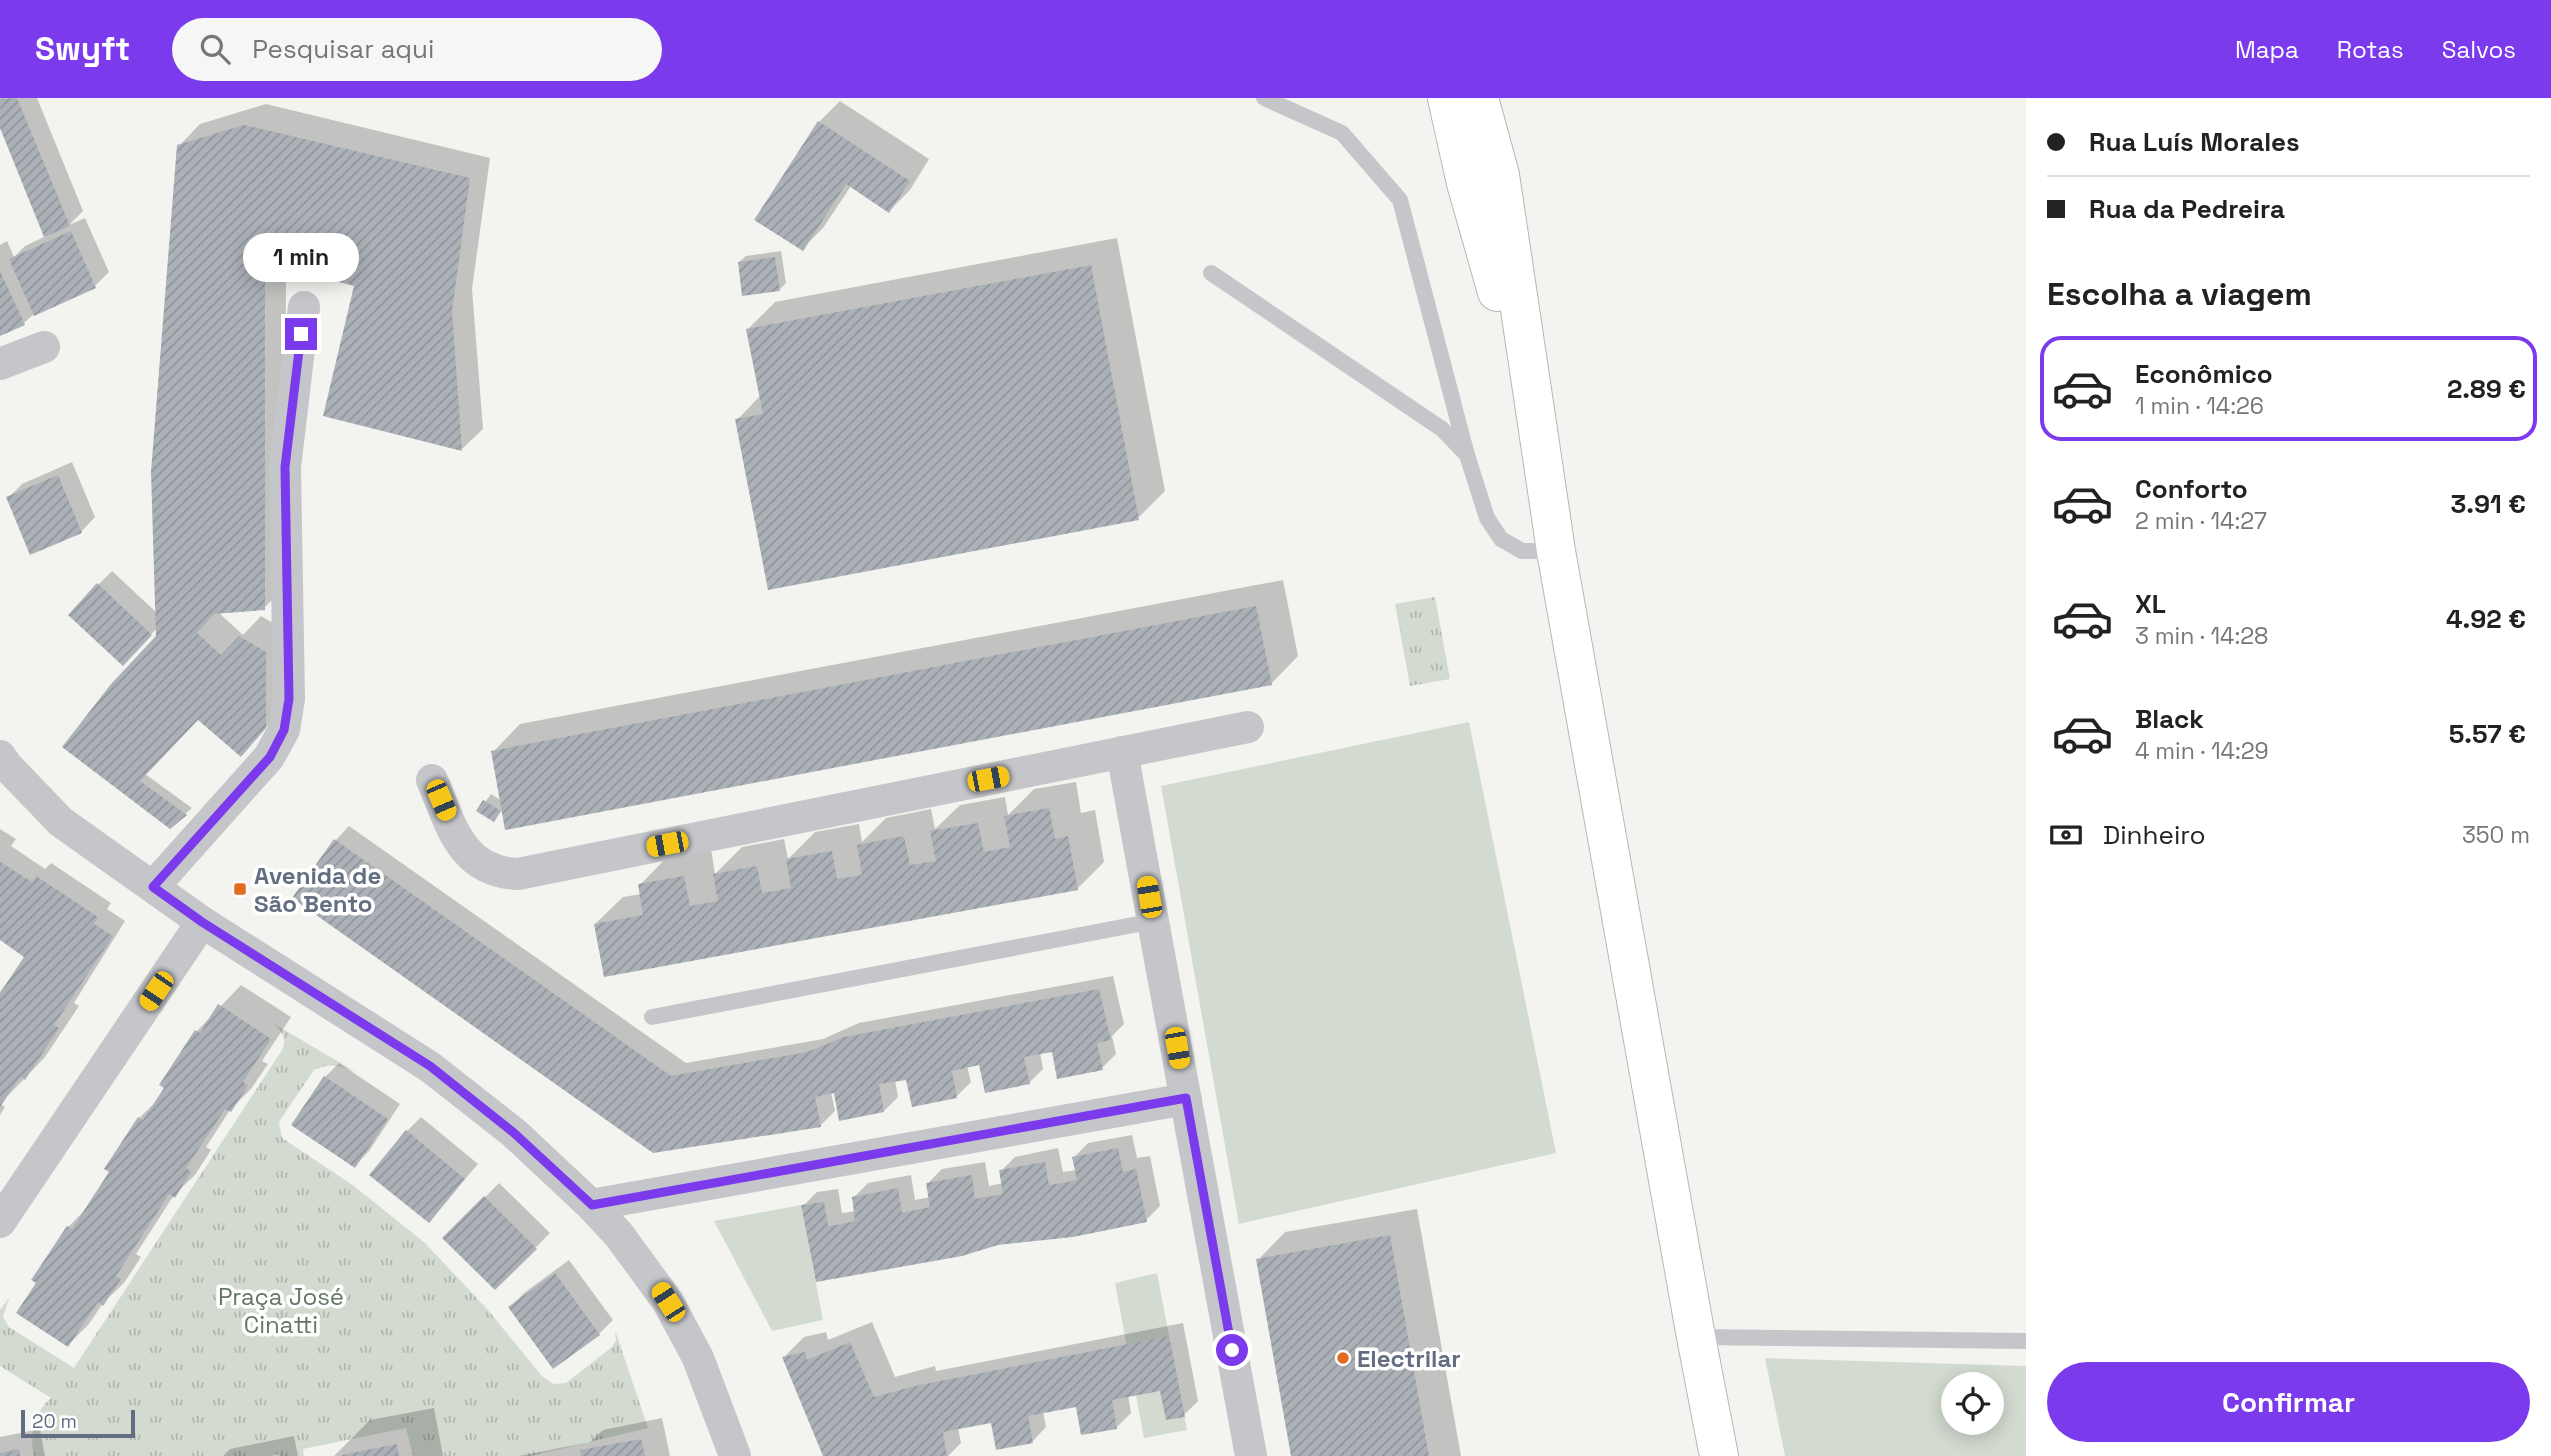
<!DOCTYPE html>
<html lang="pt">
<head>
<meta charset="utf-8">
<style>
	:root { --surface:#fff; --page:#f6f6f6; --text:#222; --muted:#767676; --line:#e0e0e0; --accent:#7c3aed }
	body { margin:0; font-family:"Space Grotesk",sans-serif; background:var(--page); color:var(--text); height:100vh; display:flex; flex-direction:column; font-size:26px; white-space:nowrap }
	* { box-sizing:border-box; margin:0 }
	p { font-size:23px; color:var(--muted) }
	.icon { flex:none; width:38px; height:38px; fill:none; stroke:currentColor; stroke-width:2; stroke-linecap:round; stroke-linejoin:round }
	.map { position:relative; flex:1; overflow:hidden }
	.details { display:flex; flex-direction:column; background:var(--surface); width:525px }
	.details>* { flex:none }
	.hud { display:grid; align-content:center; height:154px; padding:0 21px; background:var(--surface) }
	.buttons { position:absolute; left:1941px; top:1274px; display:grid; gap:14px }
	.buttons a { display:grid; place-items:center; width:63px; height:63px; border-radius:50%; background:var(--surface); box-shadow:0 4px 18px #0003; font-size:35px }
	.scale { position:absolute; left:21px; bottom:18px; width:114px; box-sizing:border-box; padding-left:7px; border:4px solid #636f81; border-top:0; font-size:19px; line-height:24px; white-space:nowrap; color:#636f81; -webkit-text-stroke:5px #fff; paint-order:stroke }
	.end { position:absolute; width:32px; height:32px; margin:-16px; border:9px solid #7c3aed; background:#fff; box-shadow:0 0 0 4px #fff }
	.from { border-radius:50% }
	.bubble { position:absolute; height:49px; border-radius:24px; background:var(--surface); box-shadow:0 4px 18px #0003; font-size:23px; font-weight:600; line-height:49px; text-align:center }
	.car { position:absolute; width:21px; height:42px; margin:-21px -10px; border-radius:9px; box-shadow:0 0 5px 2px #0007; background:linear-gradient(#f5c518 24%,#345 0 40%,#f5c518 0 76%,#345 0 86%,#f5c518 0) }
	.hud b { display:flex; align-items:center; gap:24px; height:66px; font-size:26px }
	.hud b+b { border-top:2px solid var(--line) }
	.hud i { width:18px; height:18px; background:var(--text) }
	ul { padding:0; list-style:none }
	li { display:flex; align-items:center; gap:21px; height:105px; margin:0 14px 10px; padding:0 7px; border:4px solid transparent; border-radius:21px }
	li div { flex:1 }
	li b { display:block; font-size:26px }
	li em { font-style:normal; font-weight:600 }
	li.current { border-color:var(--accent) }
	li>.icon { width:63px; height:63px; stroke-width:1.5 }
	h2 { padding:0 21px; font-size:32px; line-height:84px }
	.pay { display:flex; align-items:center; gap:18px; height:77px; padding:0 21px; font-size:26px }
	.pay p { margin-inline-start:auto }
	.button { display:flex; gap:14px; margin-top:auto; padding:14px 21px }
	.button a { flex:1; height:80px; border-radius:42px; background:var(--accent); color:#fff; font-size:28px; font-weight:600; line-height:80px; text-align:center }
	header { display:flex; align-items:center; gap:42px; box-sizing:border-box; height:98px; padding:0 35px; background:var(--accent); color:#fff }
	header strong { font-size:33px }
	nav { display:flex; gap:38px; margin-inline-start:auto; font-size:24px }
	.search { width:490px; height:63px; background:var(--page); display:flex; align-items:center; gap:18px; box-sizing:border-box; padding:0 24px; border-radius:38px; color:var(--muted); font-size:26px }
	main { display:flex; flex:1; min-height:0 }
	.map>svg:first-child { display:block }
</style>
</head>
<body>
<header>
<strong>Swyft</strong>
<div class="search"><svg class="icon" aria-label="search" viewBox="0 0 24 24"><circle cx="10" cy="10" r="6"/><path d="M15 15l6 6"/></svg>Pesquisar aqui</div>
<nav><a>Mapa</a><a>Rotas</a><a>Salvos</a></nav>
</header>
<main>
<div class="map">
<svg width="2026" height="1358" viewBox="0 0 2026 1358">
	<defs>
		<pattern id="park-tufts" width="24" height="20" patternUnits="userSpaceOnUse" patternTransform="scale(1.75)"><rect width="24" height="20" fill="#d3dbd1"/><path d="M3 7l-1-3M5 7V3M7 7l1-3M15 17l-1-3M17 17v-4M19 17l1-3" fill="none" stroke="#afb6af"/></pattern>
		<pattern id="building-hatch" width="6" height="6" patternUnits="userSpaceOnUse" patternTransform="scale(1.75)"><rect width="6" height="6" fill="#acb1b8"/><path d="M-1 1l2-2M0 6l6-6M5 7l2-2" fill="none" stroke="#90949b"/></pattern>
	</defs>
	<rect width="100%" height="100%" fill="#f3f4f0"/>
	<path fill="#d3dbd1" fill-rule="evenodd" d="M1469,624l87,431 -317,71 -78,-438z
		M801,1107l22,115 -51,11 -58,-110z
		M1157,1175l30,157 -43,8 -29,-155z
		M1765,1260l261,8v90h-241zM1953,1286h39v39h-39z"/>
	<path fill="url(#park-tufts)" d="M1435,499l15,82 -40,7 -15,-82z
		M273,925l86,51c-14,-8 -29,-12 -45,-4l-35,52 3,16 72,48 71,57 63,67 54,66 11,8 13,-1 46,-36 4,-6 -1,-11 33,98 -117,28h-118l-7,-28 -103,21 1,7h-24l-1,-2 -10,2h-235c-5,-22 0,-44 17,-58l-51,-32v-56l9,-12 -6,19 6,10 65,41 208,-318c5,-12 0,-19 -9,-27z"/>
	<path fill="#0003" d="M0,0h37l46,113 -14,14 16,-7 24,54 -14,14 -60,27 -11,10 -24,11v-89l7,-4 7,16 11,-11 21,-10 -46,-112z
		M840,3l89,58 -19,31 -21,21 -38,-25 -28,42 -21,21 17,-127z
		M266,6l224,54 -18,131 11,140 -21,20 -106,-164 -70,-20 -1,322 -21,21 -46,4 25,23 18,-19 25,15 -6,81 -25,28 -56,-23 -54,57 47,34 -22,19 -44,-32 32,-158v-10l-21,22 -39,-64 14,-14 45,42 22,-467 21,-22z
		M1117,140l48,253 -27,27 -401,-98 24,-25 -13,-66 27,-27z
		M781,153l5,32 -7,7 -40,-28 7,-6z
		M72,364l23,55 -14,15 -73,-34 14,-14z
		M1283,482l15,76 -27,28 -768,125 -9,11 -15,-10 12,-16 11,7 -9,-49 27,-28z
		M1076,684l5,31 14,-3 9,52 -27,27 -482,35 28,-27 18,-3 -1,-9 27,-28 44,-8 4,25 27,-27 42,-8 4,20 27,-27 44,-8 3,18 24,-24 45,-9 4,20 25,-24 45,-8 3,18 26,-26z
		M349,728l337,237 137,-24 36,-16 254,-47 11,48 -12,12 4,18 -14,14 -49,-19 -13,3 3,17 -14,14 -49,-20 -13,3 4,16 -14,14 -49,-18 -13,2 3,17 -14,14 -49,-20 -4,1 4,19 -14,14 -167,26 -319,-310z
		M0,731l16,10 -5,7 34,23 6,-6 60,40 -4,6 18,12 -51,82 5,3 -34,51 -45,47 5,3 -5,8v-123l27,-36 -27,-18z
		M241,887l50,32 -29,44 6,3 -17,25 -21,21 -24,37 5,3 -16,25 -21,20 -38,59 5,3 -17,26 -21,20 -14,21 -21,21 -30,-62 30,-56 19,-19 24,-36 28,-54 20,-19 7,-11 -5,-3 36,-54z
		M339,965l61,41 -31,47 -14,14 -30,-88z
		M421,1019l57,47 -49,57 -22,-90z
		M1132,1037l5,23 13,-2 10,50 -14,14 -148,24 -181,36 -14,-74 14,-14 21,-3 4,24 14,-2 -2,-14 14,-14 43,-8 4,25 15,-3 -3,-13 15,-15 43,-7 4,24 14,-3 -2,-12 14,-14 43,-9 5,24 14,-2 -3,-13 14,-14z
		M499,1085l51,50 -55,55 -50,-50z
		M1417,1111l44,247h-168l-35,-196 27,-28z
		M569,1162l44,60 -14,14 -46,33 -43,-60 14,-14z
		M872,1224l23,55 40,-11 1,5 247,-48 15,78 -14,14 -22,-26 -34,6 3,18 -14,14 -40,-22 -34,6 3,16 -14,15 -39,-21 -35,7 3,15 -13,13h-123l-41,-99 20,-20 22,-5 2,8z
		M434,1310l9,48h-109l36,-36z
		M662,1320l8,38h-151l71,-14 13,-12z
		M40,1331l5,27h-45v-19z
		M294,1338l4,20h-75l7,-7z"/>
	<path fill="url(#building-hatch)" d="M17,0l53,128 -26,11 -44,-109v-29z
		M818,23l92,60 -21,32 -43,-29 -43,67 -49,-31z
		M244,27l226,53 -18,133 10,140 -139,-35 31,-130 -89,-24v348l-51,4 -17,19 24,22 18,-19 27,16v76l-25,29 -43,-37 -58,61 47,34 -17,14 -108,-82 49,-63 45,-48 -5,-164 26,-327z
		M71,133l25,57 -62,28 -25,-57z
		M775,159l5,34 -38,5 -4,-34z
		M1091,167l48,255 -371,70 -33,-171 28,-5 -17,-85z
		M0,173l25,54 -25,11z
		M58,377l24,58 -52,22 -24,-58z
		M97,485l55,52 -29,31 -55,-51z
		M1256,508l16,79 -767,145 -14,-79z
		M483,702l18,11 -7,11 -18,-11z
		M1049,710l6,31 13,-3 10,54 -474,87 -10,-53 49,-9 -5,-31 46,-8 6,30 28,-5 -5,-27 44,-8 5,27 29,-5 -5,-29 46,-8 5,28 25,-4 -5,-30 47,-9 6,29 26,-4 -6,-30 48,-8 6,29 26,-5 -6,-31z
		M334,741l337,237 136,-24 37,-15 255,-48 12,51 -14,3 6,27 -46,9 -5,-27 -28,5 6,27 -45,9 -6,-28 -27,6 5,27 -45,9 -6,-27 -13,2 -14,2 5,28 -45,9 -5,-28 -19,4 6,30 -168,26 -361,-255z
		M0,764l32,20 4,-6 62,41 -4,7 19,12 -59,89 5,3 -34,52 -5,-3 -20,30v-114l24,-36 -24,-17z
		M218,906l53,35 -28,43 5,4 -17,26 -6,-3 -39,59 5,4 -16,26 -6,-4 -53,82 5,3 -18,27 -5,-4 -30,45 -52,-34 20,-30 -5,-3 36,-54 5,3 37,-57 -5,-3 34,-52 5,3 21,-32 -5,-3 36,-55 5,3z
		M324,978l64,43 -33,49 -64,-43z
		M406,1032l59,49 -36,44 -60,-48z
		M1118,1050l5,24 13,-3 11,53 -74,15 -75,8 -36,11 -146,26 -15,-77 23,-3 4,24 14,-2 13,-3 -3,-24 46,-9 4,25 28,-6 -4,-24 46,-8 3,24 28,-5 -4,-24 46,-8 4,23 14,-2 14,-3 -5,-23z
		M484,1098l53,53 -42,41 -53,-52z
		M1390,1137l39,221h-138l-35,-197z
		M555,1175l45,62 -47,34 -45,-62z
		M1169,1238l16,81 -19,3 -6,-29 -48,9 5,29 -36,6 -5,-28 -48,9 5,27 -37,7 -5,-27 -48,9 4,24h-124l-41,-99 23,-5 2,8 43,-18 24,55 41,-11z
		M641,1341l4,17h-64l-1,-6z
		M397,1346l2,12h-57v-1z
		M19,1351l1,7h-20v-3z"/>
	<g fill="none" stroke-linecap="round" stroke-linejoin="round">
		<defs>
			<path id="primary" d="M1447,0l19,85 31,109
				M1479,0l21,77 56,376 140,786 23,119"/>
		</defs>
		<use href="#primary" stroke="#b4b7bc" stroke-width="40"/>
		<path stroke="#c4c6ca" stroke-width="16" d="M1264,0l78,35 58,67 67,255 20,63 14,21 21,12h34
			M1211,175l231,156 23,24
			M652,919l502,-96
			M1696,1239l330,4"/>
		<path stroke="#c4c6ca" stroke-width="32" d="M0,266l44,-17
			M1122,654l129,704
			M0,658l7,10 54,56 141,100 228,145 84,66 77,72 28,30 49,67 30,56 37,98
			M432,682c19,45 29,92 86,94l730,-147
			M153,789l116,-130 15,-27 5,-31 -4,-232 19,-160
			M591,1107l595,-106
			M0,1124l202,-300"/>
		<use href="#primary" stroke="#fff" stroke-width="38"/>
	</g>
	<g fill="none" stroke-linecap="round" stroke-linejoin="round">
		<path stroke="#7c3aed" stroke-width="9" d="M301,236l-16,133 4,232 -5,31 -14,27 -117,130 49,35 228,144 84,67 78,72 594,-107 46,252"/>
	</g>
	<g fill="#e26a22" stroke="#fff" stroke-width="2.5">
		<rect x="233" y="784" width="14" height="14" rx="3.5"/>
		<circle cx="1343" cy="1260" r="7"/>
	</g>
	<g text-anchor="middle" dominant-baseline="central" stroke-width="7" stroke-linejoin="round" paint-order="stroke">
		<g font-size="24" font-weight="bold" fill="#636f81" stroke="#fff" text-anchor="start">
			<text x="254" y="777">Avenida de<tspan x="254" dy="28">São Bento</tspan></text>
			<text x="1357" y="1260">Electrilar</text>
		</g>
		<g font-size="24" fill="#637862" stroke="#fff">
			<text x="281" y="1198">Praça José<tspan x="281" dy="28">Cinatti</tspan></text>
		</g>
	</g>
</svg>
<div class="buttons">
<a><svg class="icon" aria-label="locate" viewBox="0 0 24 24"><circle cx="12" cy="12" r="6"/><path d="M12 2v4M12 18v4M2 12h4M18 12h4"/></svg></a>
</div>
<div class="scale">20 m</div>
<i class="end from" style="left:1232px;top:1252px"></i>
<i class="end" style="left:301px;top:236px"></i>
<div class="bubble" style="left:243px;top:135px;width:116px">1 min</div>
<i class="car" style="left:988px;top:681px;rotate:79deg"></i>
<i class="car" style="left:441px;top:702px;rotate:157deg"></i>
<i class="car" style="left:667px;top:746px;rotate:259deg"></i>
<i class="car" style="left:1149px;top:799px;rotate:350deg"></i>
<i class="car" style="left:156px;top:893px;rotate:214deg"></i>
<i class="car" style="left:1177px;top:950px;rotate:170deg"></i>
<i class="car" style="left:668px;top:1204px;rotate:327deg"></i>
</div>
<section class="details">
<div class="hud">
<b><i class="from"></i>Rua Luís Morales</b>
<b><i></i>Rua da Pedreira</b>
</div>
<h2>Escolha a viagem</h2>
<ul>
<li class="current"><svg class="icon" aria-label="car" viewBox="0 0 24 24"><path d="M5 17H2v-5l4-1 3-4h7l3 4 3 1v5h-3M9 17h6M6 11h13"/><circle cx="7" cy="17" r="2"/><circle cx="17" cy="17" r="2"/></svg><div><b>Econômico</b><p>1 min · 14:26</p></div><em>2.89 €</em></li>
<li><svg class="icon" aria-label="car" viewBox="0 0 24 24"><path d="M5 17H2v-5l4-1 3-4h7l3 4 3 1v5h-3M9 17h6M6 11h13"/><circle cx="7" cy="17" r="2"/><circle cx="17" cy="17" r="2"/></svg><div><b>Conforto</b><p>2 min · 14:27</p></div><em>3.91 €</em></li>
<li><svg class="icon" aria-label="car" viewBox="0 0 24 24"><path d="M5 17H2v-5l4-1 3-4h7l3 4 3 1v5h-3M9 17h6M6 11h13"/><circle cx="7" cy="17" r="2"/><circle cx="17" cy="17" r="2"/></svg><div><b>XL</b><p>3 min · 14:28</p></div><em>4.92 €</em></li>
<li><svg class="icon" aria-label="car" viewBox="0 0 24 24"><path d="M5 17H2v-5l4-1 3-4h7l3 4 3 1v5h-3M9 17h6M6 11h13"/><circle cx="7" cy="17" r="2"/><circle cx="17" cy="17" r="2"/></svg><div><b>Black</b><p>4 min · 14:29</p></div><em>5.57 €</em></li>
</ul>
<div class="pay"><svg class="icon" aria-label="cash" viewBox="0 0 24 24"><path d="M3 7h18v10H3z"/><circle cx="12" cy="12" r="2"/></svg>Dinheiro<p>350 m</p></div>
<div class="button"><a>Confirmar</a></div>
</section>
</main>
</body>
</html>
